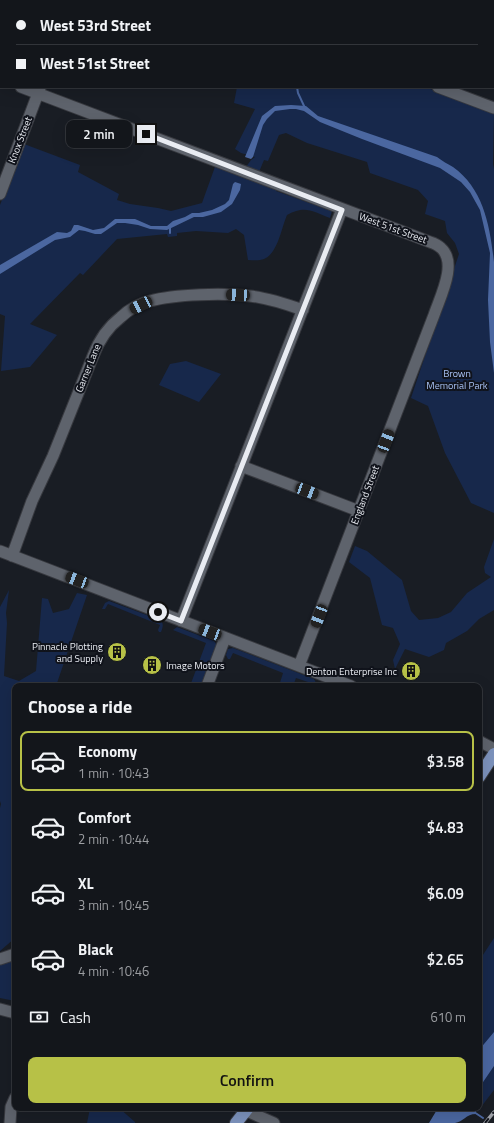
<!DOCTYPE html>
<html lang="en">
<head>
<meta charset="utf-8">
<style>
	:root { --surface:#13161b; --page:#202328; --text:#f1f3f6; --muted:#9d9fa3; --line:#32353a; --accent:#b7c147 }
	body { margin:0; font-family:"Titillium Web",sans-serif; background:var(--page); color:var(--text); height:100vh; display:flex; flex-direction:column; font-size:15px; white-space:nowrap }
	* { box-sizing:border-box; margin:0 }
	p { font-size:13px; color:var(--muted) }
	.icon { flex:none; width:22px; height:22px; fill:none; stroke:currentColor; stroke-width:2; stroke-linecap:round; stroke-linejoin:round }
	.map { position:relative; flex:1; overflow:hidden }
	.panel { position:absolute; left:12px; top:683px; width:470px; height:428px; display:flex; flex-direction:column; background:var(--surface); border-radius:8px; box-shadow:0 4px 16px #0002,0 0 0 1px var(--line) }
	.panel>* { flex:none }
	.top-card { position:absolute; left:0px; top:0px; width:494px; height:88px; box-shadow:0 4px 16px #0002,0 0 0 1px var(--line); display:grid; align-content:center; height:88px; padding:0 16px; background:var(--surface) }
	.end { position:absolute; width:18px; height:18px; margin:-9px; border:5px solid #e9ecf2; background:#111; box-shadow:0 0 0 2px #111 }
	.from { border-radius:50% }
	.bubble { position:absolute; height:28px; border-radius:8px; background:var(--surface); box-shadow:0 4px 16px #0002,0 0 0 1px var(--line); font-size:13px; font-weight:600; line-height:28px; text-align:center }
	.car { position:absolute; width:12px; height:24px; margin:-12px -6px; border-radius:5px; box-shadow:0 0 3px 1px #0007; background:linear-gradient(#222 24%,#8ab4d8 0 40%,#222 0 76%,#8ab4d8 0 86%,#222 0) }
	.top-card b { display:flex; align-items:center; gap:14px; height:38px; font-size:15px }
	.top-card b+b { border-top:1px solid var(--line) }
	.top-card i { width:10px; height:10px; background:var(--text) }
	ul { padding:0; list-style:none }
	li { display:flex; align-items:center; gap:12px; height:60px; margin:0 8px 6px; padding:0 8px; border:2px solid transparent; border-radius:8px }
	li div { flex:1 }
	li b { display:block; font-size:15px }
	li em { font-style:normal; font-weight:600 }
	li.current { border-color:var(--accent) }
	li>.icon { width:36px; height:36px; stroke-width:1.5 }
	h2 { padding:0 16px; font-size:18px; line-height:48px }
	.pay { display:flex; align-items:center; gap:10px; height:44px; padding:0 16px; font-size:15px }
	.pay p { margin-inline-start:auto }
	.primary-button { display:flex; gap:8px; margin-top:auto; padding:8px 16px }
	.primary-button a { flex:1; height:46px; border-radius:8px; background:var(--accent); color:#111; font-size:16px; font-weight:600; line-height:46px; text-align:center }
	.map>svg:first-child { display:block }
</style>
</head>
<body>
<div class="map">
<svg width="494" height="1123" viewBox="0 0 494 1123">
	<rect width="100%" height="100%" fill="#191d24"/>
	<path fill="#17284b" d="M237,87h188l69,26 -1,51 1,5v344l-23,-10 -26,-50 -17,-47 -17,-8 48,-144 -4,-11 -8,-10 -2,-12 -20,-7 3,-13 -10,-11 -48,-17 -3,-11 -60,-19 -21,-10 -7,2 -11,26 -4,-1 -5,12 -13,-5 5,-7 4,-3 -14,-4 -6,-4 20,-40 -21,-6z
		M24,144l56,21 -2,7 41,22 -2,6 13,4 28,4 13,3 31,-8 14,-39 61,24 -1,3 56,20 -2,7c-18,-7 -25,-13 -43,-3 -6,14 -9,38 -23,44 -5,2 -11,1 -16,1l-4,-25 -8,-6 -8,4 -32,-2 -19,2v3l-9,1 -1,-3 -50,5 -34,36 -3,-2 -50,51 27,11 -27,32 -29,4 4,-55 -5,-2v-109z
		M186,361l35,13 -22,28 -40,-17 11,-21z
		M494,539v71l-15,9 -12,12 -21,12 -2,7 -15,7 -24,-8 -10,20 -2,-9 7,-16 -7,-16 -11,-3 -12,-47 -21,-16 6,-16 12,5 35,29 9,31 8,9 19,-2 13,-6 16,-19 24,-16 -6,-4 -1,-6z
		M9,590l-3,23 1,10 -3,53 15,5 17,-10 6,-73 6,1 5,14 16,-4 8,-16 10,2 -31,91h-41v252l-15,13v-143l1,-4 -1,-3v-194z
		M109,601l51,19c4,3 3,7 1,12h-2l-1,-2 2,-5 -52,-21 -3,5h-3l3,-6z
		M177,627l37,14 3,4 -14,41h-13l16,-43 -33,-13z
		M233,648l81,31 3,6 -21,-7 -3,8h-14l4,-13 -50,-20 -3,6h-2l-2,-4 2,-6z
		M494,938v152l-16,21 -5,-3h6v-147z
		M15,959v42l-15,-3v-34z
		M90,1108h29l16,14v1h-48z"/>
	<path fill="#4b67a0" d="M291,105l15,1 12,10 119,41c5,4 11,7 16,10 31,22 37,60 41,95v111l-4,-31 -2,-42 2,-47 -10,-43 -10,-18 -9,-10 -21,-14 -78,-29 -42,-17 -16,-11 -8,-2h-6l-15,2 -8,8 -4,6 -10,32 -2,2 -6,-2 17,-41 13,-10z
		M235,182l6,2 -1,6 -8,14 -11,8 -18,5h-9l-27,13 -17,-1 -12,-4 -13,-2h-8l-16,11h-6l-10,-3 -6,-1 -9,7 -15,3 -55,34v-9l57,-33 10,1 4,-2 3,-6h4l15,5 11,-2 11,-9h20l16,7h16l6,-5 12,-4 7,-4h7l13,-3 13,-6 4,-4 4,-16z
		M494,1032v34l-15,22v-38z
		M438,1108h38v6c-10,0 -13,8 -21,9 -8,0 -18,0 -26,0z"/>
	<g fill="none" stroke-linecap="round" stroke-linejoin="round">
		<path stroke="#4b67a0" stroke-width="2" d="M289,0v1
			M297,87l1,6 7,15
			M170,227v6
			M474,1112l9,6"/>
		<defs>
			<path id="minor" d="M214,0l3,1
				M73,1v-1
				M314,1v-1
				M0,79h1
				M21,87l409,155c3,1 8,3 11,6 17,15 -1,49 -7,67l-135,351
				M438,87l56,21
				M0,194l40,-106
				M241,466l118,45
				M0,551l351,135
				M12,556l20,-55 21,-45 40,-100c6,-16 15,-29 28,-39 7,-7 19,-14 29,-16 25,-7 74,-8 100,-5 18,2 36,8 53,14
				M181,621l161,-412
				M207,686l18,-48
				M479,741l15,8
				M0,959l15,-5
				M0,1009l15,4
				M240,1108l34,15
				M10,1123l1,-16 4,-9"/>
			<path id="major" d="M479,777l15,-23
				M236,1123l12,-15"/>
		</defs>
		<use href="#minor" stroke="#37393f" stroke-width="13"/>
		<use href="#major" stroke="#37393f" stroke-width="14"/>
		<use href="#minor" stroke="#5e636c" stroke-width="11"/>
		<use href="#major" stroke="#7c92bc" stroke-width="12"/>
		<defs>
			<path id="rail" d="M485,1123l9,-11"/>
		</defs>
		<use href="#rail" stroke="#9ea1a8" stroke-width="3.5"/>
		<use href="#rail" stroke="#10131b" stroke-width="2" stroke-dasharray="6" stroke-linecap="butt"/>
	</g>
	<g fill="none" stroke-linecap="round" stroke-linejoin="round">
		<path stroke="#e9ecf2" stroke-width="5" d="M146,134l196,76 -161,411 -23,-9"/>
	</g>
	<defs>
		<symbol id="building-disc" viewBox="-11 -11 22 22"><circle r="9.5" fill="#b7c147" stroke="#10131b"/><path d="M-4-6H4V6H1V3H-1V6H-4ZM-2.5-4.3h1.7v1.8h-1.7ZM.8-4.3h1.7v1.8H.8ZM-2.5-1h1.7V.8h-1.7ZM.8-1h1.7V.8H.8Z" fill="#111"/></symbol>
	</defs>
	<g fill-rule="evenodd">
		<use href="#building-disc" x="106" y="641" width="22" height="22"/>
		<use href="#building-disc" x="141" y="654" width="22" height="22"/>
		<use href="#building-disc" x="400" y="660" width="22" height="22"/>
	</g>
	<g text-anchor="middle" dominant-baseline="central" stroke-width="4" stroke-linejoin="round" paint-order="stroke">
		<g font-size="10" fill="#e9ecf2" stroke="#10131b">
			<text transform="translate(20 140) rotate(-69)">Knox Street</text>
			<text transform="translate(393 228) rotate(20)">West 51st Street</text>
			<text transform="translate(88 368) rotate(-68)">Garner Lane</text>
			<text transform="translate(365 495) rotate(-69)">England Street</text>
		</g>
		<g font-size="10" fill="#a9c2f4" stroke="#10131b">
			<text x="457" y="373">Brown<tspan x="457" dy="12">Memorial Park</tspan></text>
		</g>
		<g font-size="10" fill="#e9ecf2" stroke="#10131b" text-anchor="end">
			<text x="103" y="646">Pinnacle Plotting<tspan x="103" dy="12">and Supply</tspan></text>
			<text x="166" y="665" text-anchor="start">Image Motors</text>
			<text x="397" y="671">Denton Enterprise Inc</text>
		</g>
	</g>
</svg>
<i class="end from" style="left:158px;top:612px"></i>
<i class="end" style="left:146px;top:134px"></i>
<div class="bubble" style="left:66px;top:120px;width:66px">2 min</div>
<i class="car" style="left:238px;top:295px;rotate:273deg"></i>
<i class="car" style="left:141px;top:305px;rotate:244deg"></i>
<i class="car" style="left:386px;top:441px;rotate:21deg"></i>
<i class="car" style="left:307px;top:491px;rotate:111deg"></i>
<i class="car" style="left:77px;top:580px;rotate:291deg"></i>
<i class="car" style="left:319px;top:616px;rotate:201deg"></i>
<i class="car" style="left:210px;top:632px;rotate:291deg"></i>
<div class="top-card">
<b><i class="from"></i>West 53rd Street</b>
<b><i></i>West 51st Street</b>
</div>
<section class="panel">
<h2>Choose a ride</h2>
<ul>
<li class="current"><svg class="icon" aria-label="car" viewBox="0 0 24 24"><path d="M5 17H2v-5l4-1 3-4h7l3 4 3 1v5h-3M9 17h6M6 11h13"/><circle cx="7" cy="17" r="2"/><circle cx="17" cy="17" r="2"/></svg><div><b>Economy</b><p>1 min · 10:43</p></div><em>$3.58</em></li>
<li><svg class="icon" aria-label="car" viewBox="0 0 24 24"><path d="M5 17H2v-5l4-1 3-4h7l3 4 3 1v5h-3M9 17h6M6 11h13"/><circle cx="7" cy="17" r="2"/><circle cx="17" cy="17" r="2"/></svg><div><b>Comfort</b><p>2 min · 10:44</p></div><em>$4.83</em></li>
<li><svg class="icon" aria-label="car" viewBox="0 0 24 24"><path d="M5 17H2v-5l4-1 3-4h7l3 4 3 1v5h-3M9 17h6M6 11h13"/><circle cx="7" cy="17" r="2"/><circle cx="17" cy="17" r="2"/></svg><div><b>XL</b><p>3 min · 10:45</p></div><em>$6.09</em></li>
<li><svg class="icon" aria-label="car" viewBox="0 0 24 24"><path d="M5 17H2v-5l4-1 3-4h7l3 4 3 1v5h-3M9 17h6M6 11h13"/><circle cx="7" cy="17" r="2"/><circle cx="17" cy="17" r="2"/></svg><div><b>Black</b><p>4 min · 10:46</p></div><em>$2.65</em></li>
</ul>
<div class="pay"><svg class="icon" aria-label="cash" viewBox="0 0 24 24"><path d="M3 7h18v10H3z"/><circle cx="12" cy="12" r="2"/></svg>Cash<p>610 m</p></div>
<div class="primary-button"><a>Confirm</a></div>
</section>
</div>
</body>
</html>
